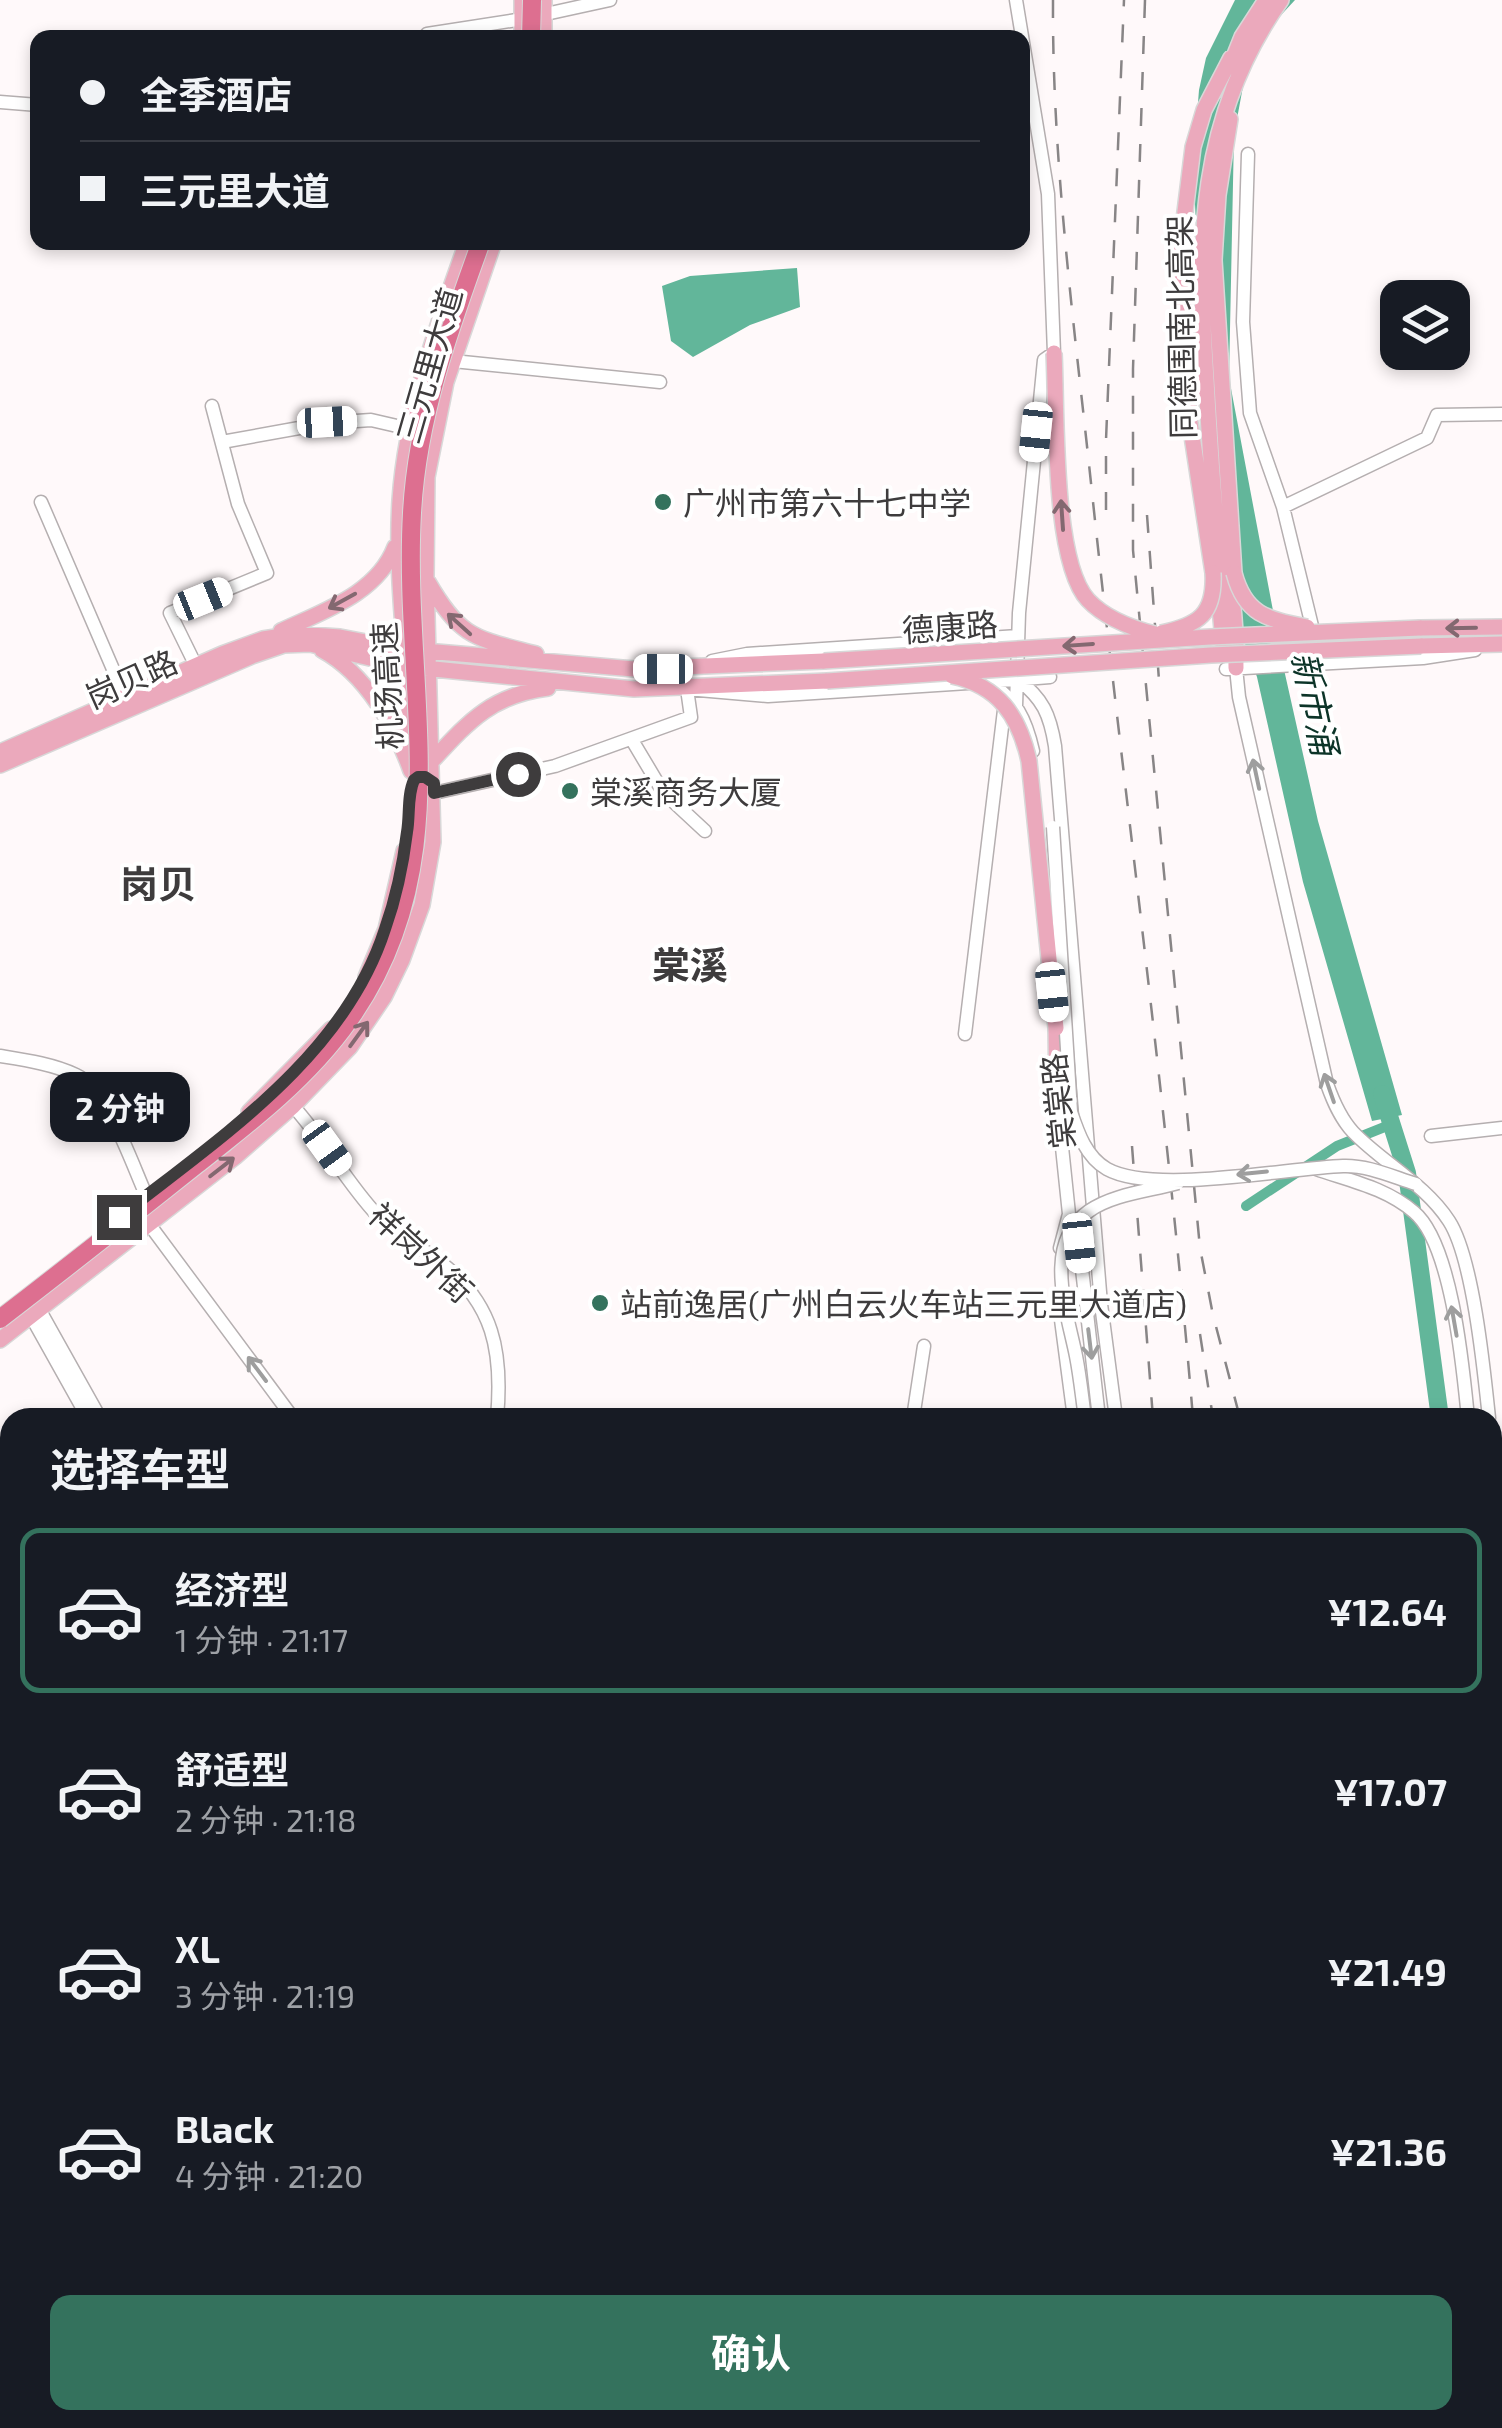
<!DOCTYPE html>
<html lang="zh">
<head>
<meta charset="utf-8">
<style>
	:root { --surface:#171b24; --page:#242831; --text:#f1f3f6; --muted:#9ea1a6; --line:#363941; --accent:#34725d }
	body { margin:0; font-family:"Exo 2","Noto Sans SC",sans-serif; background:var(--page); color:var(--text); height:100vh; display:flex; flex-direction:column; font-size:38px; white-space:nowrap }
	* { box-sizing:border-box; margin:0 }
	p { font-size:32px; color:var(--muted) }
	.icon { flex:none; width:55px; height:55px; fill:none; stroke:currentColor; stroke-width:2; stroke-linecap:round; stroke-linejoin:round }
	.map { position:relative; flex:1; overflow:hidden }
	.details { position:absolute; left:0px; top:1408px; width:1502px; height:1022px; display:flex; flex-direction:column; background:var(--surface); border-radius:30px 30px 0 0; box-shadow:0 5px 15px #0003 }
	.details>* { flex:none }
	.guide { position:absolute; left:30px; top:30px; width:1000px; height:220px; border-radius:20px; box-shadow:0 5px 15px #0003; display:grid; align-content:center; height:220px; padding:0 50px; background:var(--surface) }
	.controls { position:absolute; left:1380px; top:280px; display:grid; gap:20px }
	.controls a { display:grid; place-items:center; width:90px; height:90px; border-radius:20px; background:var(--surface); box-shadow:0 5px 15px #0003; font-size:50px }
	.end { position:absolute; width:45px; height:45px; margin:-22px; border:12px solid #3e3c3d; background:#fff; box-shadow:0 0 0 5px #fff }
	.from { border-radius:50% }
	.bubble { position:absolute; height:70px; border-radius:20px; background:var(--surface); box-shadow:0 5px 15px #0003; font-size:32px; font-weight:700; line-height:70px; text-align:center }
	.car { position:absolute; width:30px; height:60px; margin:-30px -15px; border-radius:12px; box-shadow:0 0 8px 2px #0007; background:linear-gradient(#fff 24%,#345 0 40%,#fff 0 76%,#345 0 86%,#fff 0) }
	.guide b { display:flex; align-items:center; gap:35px; height:95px; font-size:38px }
	.guide b+b { border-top:2px solid var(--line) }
	.guide i { width:25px; height:25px; background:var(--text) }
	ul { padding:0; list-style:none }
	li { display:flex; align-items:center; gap:30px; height:165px; margin:0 20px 15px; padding:0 30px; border:5px solid transparent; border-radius:20px }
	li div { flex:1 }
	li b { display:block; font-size:38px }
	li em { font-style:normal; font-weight:700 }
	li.on { border-color:var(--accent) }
	li>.icon { width:90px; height:90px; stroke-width:1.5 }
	h2 { padding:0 50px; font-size:45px; line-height:120px }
	.action { display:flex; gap:20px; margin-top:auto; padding:20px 50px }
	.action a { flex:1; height:115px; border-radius:20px; background:var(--accent); color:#fff; font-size:40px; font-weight:700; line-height:115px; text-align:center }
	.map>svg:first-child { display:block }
</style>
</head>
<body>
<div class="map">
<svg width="1502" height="2428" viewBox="0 0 1502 2428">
	<rect width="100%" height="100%" fill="#fff9fa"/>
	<path fill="#62b69a" d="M1235,0h60l-25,27 -26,54 -10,54 -5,243 56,296 33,147 84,294 -30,6 -69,-239 -46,-205 -21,-58 -30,-192 -13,-263 6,-74 7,-32z
		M797,268l3,39 -50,18 -57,32 -22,-16 -9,-55 28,-10z"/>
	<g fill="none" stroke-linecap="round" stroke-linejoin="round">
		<path stroke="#62b69a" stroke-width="10" d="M1246,1206l91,-60 55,-22"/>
		<path stroke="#62b69a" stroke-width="18" d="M1382,1094l25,79 33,245
			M0,2245l10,-4"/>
		<defs>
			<path id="minor" d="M1016,0l32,194 6,159 -10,7 -25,253 -3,93
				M427,34l96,-15 87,-19
				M0,102l38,3
				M1248,154l-5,168 7,91 33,94 38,156
				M453,361l207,21
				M222,442l105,-19 44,-3 39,9
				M41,502l84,195
				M1283,507l144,-69 10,-23 65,-1
				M712,661l35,-7 271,-18
				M196,666l-26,-53 97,-40 -29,-69 -26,-98
				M1236,668l3,29 88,387c6,17 13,34 26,48 30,31 72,52 96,89 24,37 35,149 40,197
				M1226,669l197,-11 52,-8
				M1017,679c26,19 33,36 38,67l46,558 15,114
				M988,682c28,16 38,38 45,69
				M988,682l62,-5
				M632,740l31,52 42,39
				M434,793l121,-27 136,-49 -4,-28 81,7 200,-13
				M965,1034l40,-332
				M0,1056c25,4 53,8 76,19 31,14 56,89 70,120
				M1056,1090l13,124 -9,34
				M293,1106c31,34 53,76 84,109 18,19 42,31 62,46 55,42 64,91 58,157
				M1431,1136l71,-8
				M1316,1169c35,12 70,19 98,43 38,32 49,156 54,206
				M1071,1221l8,22 20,175
				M149,1224l144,194
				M1058,1297l16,121
				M39,1309l61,109
				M31,1316l57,102
				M913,1418l11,-72
				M1492,1445l10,75
				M0,1527l10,22
				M0,1627l10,-7
				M1492,1641l3,13
				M0,1931l10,-1
				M1492,2242l10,-1
				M0,2316l10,-13
				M372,2420l1,8
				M886,2420l1,8
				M912,2420v8
				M1137,2420l1,8
				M1158,2420v8
				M300,2428l38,-8
				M793,2428l3,-8"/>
			<path id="major" d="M522,0v38
				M544,38v-38
				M1230,67l12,-30 24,-37
				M1230,119l-12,76 -4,65 20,313
				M1213,573l-25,-163 -7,-166 12,-97 11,-37 27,-52
				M1217,578l7,72
				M428,582c33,57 47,56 108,72
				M1420,628l82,-1
				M281,631c42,-20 96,-37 114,-84
				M1421,646l81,-2
				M322,650c44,24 73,76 89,121
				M1236,668c0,-23 -1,-46 -4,-69 -4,-20 -11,-39 -14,-59 -6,-53 -9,-107 -12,-160 -9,-138 -8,-263 75,-380
				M410,728c-3,-76 -15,-151 -10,-228 6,-88 37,-175 67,-258
				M0,752l222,-98 41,-15 32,-5 45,3 62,12 232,20 190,-8
				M433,760c36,-39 59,-65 115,-72
				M0,765l252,-109 32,-11 26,-1 94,22 230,23 193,-8
				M366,977l20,-48 18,-78
				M1056,1028l1,71
				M249,1112l82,-83
				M0,1340l235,-183 58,-51 57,-59 34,-50 18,-37 20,-55 11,-63 -7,-263 1,-102 19,-95 48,-140
				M1492,2030l10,-2
				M1492,2053l10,-2"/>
		</defs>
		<use href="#minor" stroke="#b5afb0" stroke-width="15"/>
		<use href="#major" stroke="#d8d8d8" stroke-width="18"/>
		<use href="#minor" stroke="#fff" stroke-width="12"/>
		<use href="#major" stroke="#eba9bc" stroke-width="15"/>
		<path stroke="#888586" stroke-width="2.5" stroke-dasharray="18 18" stroke-linecap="butt" d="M1053,0c-1,161 21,323 38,483 33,312 76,622 102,935
			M1145,0l-12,369v181l67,698 13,67 27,103
			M1106,510v-70l18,-440
			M1147,515l13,179
			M1132,1146l21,272
			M1200,1334l13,84
			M1492,2080l10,29
			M1492,2131l10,39
			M1210,2420l1,8
			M1251,2420l1,8
			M1300,2420l1,8
			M1443,2420l1,8"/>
		<defs>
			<path id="minor-bridge" d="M1053,827l18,285c7,21 15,45 36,57 47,26 179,-1 236,-3 25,-1 50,11 73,18
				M1085,1418c-3,-21 -5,-42 -9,-62 -9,-45 -34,-112 13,-145 24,-17 61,-20 89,-28"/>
			<path id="major-bridge" d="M1054,353c3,56 -2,208 34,247 18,19 43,28 67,34
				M1234,573c11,42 33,46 73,54
				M1161,633c38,-8 54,-19 52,-60
				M824,661l386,-24 210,-9
				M952,676c47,10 67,40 77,85l27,267
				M827,681l384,-26 210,-9"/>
			<path id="highway-bridge" d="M531,38l1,-38
				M0,1319c66,-51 131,-102 196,-154 55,-43 113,-88 153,-145 112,-157 53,-332 63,-507 5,-95 37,-183 69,-271"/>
		</defs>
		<use href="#minor-bridge" stroke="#b5afb0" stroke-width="15" stroke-linecap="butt"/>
		<use href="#major-bridge" stroke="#d8d8d8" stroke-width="18" stroke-linecap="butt"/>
		<use href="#highway-bridge" stroke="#d8d8d8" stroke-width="20" stroke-linecap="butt"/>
		<use href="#minor-bridge" stroke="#fff" stroke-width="12"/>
		<use href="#major-bridge" stroke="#eba9bc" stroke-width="15"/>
		<use href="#highway-bridge" stroke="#dd6f90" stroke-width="18"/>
	</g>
	<defs><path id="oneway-shaft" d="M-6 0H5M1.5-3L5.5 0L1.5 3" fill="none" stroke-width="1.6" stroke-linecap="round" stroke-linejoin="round" transform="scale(2.5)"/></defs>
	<g stroke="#836870">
		<use href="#oneway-shaft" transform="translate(1062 515) rotate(-94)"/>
		<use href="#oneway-shaft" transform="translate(342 601) rotate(151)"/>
		<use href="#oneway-shaft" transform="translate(459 624) rotate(-138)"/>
		<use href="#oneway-shaft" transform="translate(1461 628) rotate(179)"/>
		<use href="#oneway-shaft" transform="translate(1078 645) rotate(176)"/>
		<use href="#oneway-shaft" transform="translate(359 1034) rotate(-54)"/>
		<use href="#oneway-shaft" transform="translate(222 1167) rotate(-38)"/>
	</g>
	<g stroke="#9e9e9e">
		<use href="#oneway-shaft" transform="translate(1256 774) rotate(-102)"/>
		<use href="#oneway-shaft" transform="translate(1329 1088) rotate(-109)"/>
		<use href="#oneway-shaft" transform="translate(1252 1173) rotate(174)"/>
		<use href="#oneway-shaft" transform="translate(1454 1321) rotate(-100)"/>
		<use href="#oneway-shaft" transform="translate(1090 1344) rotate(83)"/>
		<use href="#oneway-shaft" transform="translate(257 1369) rotate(-127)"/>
	</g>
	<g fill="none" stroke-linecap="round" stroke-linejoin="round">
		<path stroke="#3e3c3d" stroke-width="12" d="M119,1217c100,-79 225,-160 266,-288 11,-31 18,-64 22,-97 3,-16 0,-37 7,-52l4,-3h7l9,6v10l84,-19"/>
	</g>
	<g fill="#34725d" stroke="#fff" stroke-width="4">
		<circle cx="663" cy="502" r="10"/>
		<circle cx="570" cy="791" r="10"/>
		<circle cx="600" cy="1303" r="10"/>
	</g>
	<g text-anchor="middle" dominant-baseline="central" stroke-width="8" stroke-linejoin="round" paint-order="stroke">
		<g font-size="32" fill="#3e3c3d" stroke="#fff">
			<text transform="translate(1180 327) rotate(-91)">同德围南北高架</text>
			<text transform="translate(428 365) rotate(-74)">三元里大道</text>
			<text transform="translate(950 626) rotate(-4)">德康路</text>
			<text transform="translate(131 678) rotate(-24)">岗贝路</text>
			<text transform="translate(386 686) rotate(-93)">机场高速</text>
			<text transform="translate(1057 1101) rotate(-96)">棠棠路</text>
			<text transform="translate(422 1252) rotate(43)">祥岗外街</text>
		</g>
		<g font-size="32" fill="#3e3c3d" stroke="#fff" text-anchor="start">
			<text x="683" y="502">广州市第六十七中学</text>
			<text x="590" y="791">棠溪商务大厦</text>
			<text x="620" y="1303">站前逸居(广州白云火车站三元里大道店)</text>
		</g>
		<g font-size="35" font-style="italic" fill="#0c3428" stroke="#fff">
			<text transform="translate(1316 703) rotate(78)">新市涌</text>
		</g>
		<g font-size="38" font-weight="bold" fill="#3e3c3d" stroke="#fff">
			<text x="158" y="883">岗贝</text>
			<text x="690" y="964">棠溪</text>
		</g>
	</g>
</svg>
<div class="controls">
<a><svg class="icon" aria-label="layers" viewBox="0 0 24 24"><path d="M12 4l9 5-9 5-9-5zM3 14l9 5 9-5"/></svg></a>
</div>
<i class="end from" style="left:518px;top:774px"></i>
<i class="end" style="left:119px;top:1217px"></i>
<div class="bubble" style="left:50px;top:1072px;width:140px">2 分钟</div>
<i class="car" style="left:327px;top:422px;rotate:87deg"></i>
<i class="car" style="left:1036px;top:432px;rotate:186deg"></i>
<i class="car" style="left:203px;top:599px;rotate:68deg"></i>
<i class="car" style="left:663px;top:669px;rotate:270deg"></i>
<i class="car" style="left:1052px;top:992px;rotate:174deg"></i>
<i class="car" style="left:327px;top:1148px;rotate:144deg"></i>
<i class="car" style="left:1079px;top:1243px;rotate:174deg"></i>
<div class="guide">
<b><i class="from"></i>全季酒店</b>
<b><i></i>三元里大道</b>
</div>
<section class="details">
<h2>选择车型</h2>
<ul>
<li class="on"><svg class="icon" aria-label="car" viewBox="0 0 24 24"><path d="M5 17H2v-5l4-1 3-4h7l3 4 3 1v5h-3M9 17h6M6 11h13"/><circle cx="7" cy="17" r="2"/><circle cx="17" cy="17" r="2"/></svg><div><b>经济型</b><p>1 分钟 · 21:17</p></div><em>¥12.64</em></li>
<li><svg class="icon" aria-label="car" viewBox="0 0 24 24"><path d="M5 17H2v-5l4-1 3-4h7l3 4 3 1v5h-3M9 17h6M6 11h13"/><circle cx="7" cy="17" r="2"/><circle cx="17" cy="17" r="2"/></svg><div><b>舒适型</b><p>2 分钟 · 21:18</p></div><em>¥17.07</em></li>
<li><svg class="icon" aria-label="car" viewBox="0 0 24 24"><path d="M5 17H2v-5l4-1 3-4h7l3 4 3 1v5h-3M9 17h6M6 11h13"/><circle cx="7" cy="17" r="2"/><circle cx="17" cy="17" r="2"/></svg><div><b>XL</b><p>3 分钟 · 21:19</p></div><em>¥21.49</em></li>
<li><svg class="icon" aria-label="car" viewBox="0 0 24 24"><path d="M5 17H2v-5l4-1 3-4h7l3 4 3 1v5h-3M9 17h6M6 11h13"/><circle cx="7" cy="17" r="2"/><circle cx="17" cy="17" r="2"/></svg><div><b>Black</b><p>4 分钟 · 21:20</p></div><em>¥21.36</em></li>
</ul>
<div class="action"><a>确认</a></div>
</section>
</div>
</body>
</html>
